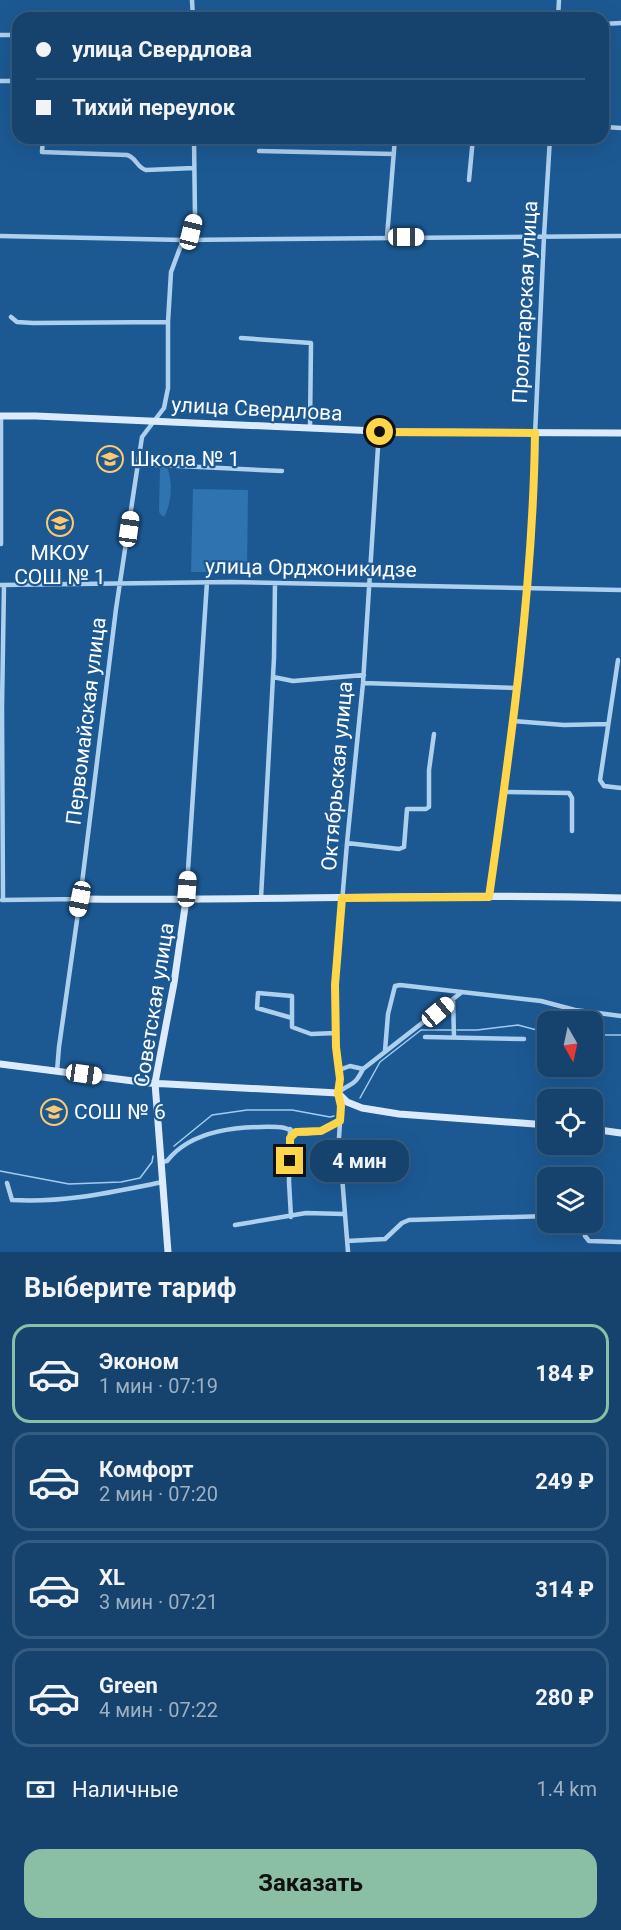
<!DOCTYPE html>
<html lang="ru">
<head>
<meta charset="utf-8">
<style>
	:root { --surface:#15436e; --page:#1e4a73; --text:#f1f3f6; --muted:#9db0c2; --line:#345c81; --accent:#8abfa5 }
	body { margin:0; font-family:Roboto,sans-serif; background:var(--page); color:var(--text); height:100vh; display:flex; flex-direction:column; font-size:22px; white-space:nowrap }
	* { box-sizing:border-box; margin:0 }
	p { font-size:20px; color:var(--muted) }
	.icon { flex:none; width:33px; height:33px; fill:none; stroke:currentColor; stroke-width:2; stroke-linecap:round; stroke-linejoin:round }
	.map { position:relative; height:1252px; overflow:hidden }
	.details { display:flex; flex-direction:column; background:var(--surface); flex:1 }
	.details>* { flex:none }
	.guide { position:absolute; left:12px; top:12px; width:597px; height:132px; border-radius:18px; box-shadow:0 6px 24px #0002,0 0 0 2px var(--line); display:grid; align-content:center; height:132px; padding:0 24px; background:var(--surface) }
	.needle { width:39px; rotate:171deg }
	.fabs { position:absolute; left:537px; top:1011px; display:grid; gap:12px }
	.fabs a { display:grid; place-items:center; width:66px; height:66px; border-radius:12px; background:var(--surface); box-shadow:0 6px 24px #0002,0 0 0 2px var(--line); font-size:30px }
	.end { position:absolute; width:27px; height:27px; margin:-14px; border:8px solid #ffd54a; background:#111; box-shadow:0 0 0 3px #111 }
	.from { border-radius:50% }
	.bubble { position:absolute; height:42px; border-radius:18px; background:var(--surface); box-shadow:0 6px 24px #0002,0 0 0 2px var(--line); font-size:20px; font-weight:700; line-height:42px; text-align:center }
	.car { position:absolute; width:18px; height:36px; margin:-18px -9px; border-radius:8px; box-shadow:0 0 4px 2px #0007; background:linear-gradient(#fff 24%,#345 0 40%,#fff 0 76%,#345 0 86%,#fff 0) }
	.guide b { display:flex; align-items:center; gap:21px; height:57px; font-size:22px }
	.guide b+b { border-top:2px solid var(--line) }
	.guide i { width:15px; height:15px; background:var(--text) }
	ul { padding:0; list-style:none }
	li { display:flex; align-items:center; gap:18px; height:99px; margin:0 12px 9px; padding:0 12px; border:3px solid var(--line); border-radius:18px }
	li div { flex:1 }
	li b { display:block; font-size:22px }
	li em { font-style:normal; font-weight:700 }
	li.selected { border-color:var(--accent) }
	li>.icon { width:54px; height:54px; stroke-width:1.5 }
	h2 { padding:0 24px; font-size:27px; line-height:72px }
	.pay { display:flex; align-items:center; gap:15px; height:66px; padding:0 24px; font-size:22px }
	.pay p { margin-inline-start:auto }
	.primary-button { display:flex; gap:12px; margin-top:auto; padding:12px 24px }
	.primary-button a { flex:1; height:69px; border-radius:18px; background:var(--accent); color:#111; font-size:24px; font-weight:700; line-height:69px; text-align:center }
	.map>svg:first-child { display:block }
</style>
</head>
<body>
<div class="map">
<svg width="621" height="1252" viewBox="0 0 621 1252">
	<rect width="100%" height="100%" fill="#1c5993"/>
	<path fill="#3073b1" d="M160,467h7c6,15 5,36 -3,50l-4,-3 -1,-3z
		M193,489l55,1 -1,82h-56z"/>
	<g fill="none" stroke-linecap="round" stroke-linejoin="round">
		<path stroke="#a1ccf0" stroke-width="1.5" d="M457,1030h20l41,-5 30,8
			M592,1035h29
			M360,1098l20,-36 41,-32h31
			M174,1146l38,-31 35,-5h45l38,7 4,-1
			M0,1171l69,13 52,-2 19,-4 12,-16 1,-6"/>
		<path stroke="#aed0ef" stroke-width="4.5" d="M192,0l1,18
			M558,18l1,-18
			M603,24l18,-1
			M0,35h18
			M0,81h18
			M605,127l16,1
			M43,138l-1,14 85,3c9,2 10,13 19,15l48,-2
			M259,151l135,3
			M469,180l4,-42
			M0,236l183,4 438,-4
			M387,237l8,-99
			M11,317l6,5 16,1 135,-1
			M241,338l70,5 -1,85
			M138,464l144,7
			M1,544v-128
			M0,585l231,-3 390,8
			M618,660l-18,120 4,6 17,2
			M273,677l20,4 71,-6
			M363,683l154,5
			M513,721l51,4 43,-1
			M503,792l66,1 3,5v33
			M347,843l52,6 5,-2 3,-38h19l3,-2v-37l5,-36
			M489,897l24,-176 17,-175 14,-310 6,-98
			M261,898l13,-240 1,-75
			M2,900l78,-1
			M3,900l-1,-193 2,-122
			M186,900l21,-318
			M453,999l1,37
			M292,1018l-35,-10 1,-15 34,3v31l19,7 25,-1
			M425,1037l99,2
			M385,1051l3,-37 7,-28 5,-1 141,16 34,9 46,6
			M339,1070l11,-4 13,3
			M57,1071l2,-24 21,-148 36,-290 26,-172 22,-29 4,-20v-66l3,-50 12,-32 8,-8 4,-15 -1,-79
			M338,1093c13,-12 15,-4 25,-24l99,-77
			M290,1129l-1,53 2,35
			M162,1162l5,-1c25,-32 73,-35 111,-34 7,0 12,3 18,5 16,5 30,-4 44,-11
			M7,1183l5,17c53,3 100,-8 151,-18
			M583,1222l2,14 4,5 32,1
			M235,1225l71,-12 38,1
			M347,1241l38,-2 17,-16 7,-3 139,-4
			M348,1252l-9,-114 2,-32 -3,-13 2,-14 -4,-32 -1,-62 12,-142 16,-160 15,-236"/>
		<path stroke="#dbebfb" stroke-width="7" d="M0,416h36l363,16 222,1
			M80,899c180,2 361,-6 541,-1
			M0,1064l149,19 189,10 9,9 15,6 37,6 149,11
			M592,1129l29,4
			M168,1252l-13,-169 19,-100 12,-83"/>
	</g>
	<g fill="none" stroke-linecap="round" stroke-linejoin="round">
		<path stroke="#ffd54a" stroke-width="8" d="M290,1161v-23l6,-6 25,-1 19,-10 1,-15 -3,-13 2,-14 -4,-32 -1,-62 7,-87 147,-1c22,-154 44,-309 46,-464l-155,-1"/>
	</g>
	<defs>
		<symbol id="school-ring" viewBox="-11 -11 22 22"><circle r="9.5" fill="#1c5993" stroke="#ffc96c" stroke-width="1.5"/><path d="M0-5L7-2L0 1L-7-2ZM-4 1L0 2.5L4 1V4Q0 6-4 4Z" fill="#ffc96c"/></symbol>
	</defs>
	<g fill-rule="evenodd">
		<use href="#school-ring" x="95" y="444" width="30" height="30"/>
		<use href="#school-ring" x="45" y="508" width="30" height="30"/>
		<use href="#school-ring" x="39" y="1097" width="30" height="30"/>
	</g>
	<g text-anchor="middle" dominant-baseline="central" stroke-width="4.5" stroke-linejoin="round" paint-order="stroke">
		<g font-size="21" fill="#fff" stroke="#1c5993">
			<text transform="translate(525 302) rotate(-87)">Пролетарская улица</text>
			<text transform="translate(257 409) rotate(3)">улица Свердлова</text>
			<text transform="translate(311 568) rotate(1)">улица Орджоникидзе</text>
			<text transform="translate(86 721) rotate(-83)">Первомайская улица</text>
			<text transform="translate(337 776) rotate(-85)">Октябрьская улица</text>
			<text transform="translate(154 1005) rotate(-81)">Советская улица</text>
		</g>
		<g font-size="21" fill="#fff" stroke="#1c5993" text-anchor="start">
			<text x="130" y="459">Школа № 1</text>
			<text x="60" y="553" text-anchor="middle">МКОУ<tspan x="60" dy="24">СОШ № 1</tspan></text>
			<text x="74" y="1112">СОШ № 6</text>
		</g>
	</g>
</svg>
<div class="fabs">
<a><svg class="needle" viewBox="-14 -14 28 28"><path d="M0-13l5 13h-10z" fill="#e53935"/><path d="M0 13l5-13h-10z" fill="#9db0c2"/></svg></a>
<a><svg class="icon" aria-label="locate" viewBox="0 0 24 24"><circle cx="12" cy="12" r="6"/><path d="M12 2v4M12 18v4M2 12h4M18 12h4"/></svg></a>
<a><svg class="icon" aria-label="layers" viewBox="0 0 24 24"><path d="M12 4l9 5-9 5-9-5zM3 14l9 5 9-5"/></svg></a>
</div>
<i class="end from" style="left:380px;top:432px"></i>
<i class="end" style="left:290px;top:1161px"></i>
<div class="bubble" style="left:310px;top:1140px;width:99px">4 мин</div>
<i class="car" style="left:191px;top:232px;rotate:14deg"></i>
<i class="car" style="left:406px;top:237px;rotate:90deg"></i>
<i class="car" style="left:129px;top:529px;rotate:8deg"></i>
<i class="car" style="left:187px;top:889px;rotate:4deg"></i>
<i class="car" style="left:80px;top:899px;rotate:191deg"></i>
<i class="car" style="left:438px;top:1012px;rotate:50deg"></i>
<i class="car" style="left:84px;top:1074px;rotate:98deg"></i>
<div class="guide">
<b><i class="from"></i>улица Свердлова</b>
<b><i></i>Тихий переулок</b>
</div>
</div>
<section class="details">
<h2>Выберите тариф</h2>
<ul>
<li class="selected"><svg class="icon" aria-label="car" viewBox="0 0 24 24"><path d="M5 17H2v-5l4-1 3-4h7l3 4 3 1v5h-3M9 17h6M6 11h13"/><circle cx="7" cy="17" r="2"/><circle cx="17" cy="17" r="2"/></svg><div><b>Эконом</b><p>1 мин · 07:19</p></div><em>184 ₽</em></li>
<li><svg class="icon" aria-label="car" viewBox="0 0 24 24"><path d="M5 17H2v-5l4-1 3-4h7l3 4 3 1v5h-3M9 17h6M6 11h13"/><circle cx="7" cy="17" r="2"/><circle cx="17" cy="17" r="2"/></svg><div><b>Комфорт</b><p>2 мин · 07:20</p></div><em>249 ₽</em></li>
<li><svg class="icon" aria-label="car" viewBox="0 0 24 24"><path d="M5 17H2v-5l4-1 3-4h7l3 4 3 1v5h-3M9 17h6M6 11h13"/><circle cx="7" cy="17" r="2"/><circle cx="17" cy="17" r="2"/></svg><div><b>XL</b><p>3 мин · 07:21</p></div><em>314 ₽</em></li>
<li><svg class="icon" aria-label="car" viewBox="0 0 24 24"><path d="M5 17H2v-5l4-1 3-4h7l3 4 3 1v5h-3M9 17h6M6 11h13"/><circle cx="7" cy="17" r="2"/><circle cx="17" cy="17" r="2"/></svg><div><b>Green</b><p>4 мин · 07:22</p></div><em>280 ₽</em></li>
</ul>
<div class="pay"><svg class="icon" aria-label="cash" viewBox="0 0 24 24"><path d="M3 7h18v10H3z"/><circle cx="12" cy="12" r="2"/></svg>Наличные<p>1.4 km</p></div>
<div class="primary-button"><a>Заказать</a></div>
</section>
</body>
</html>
